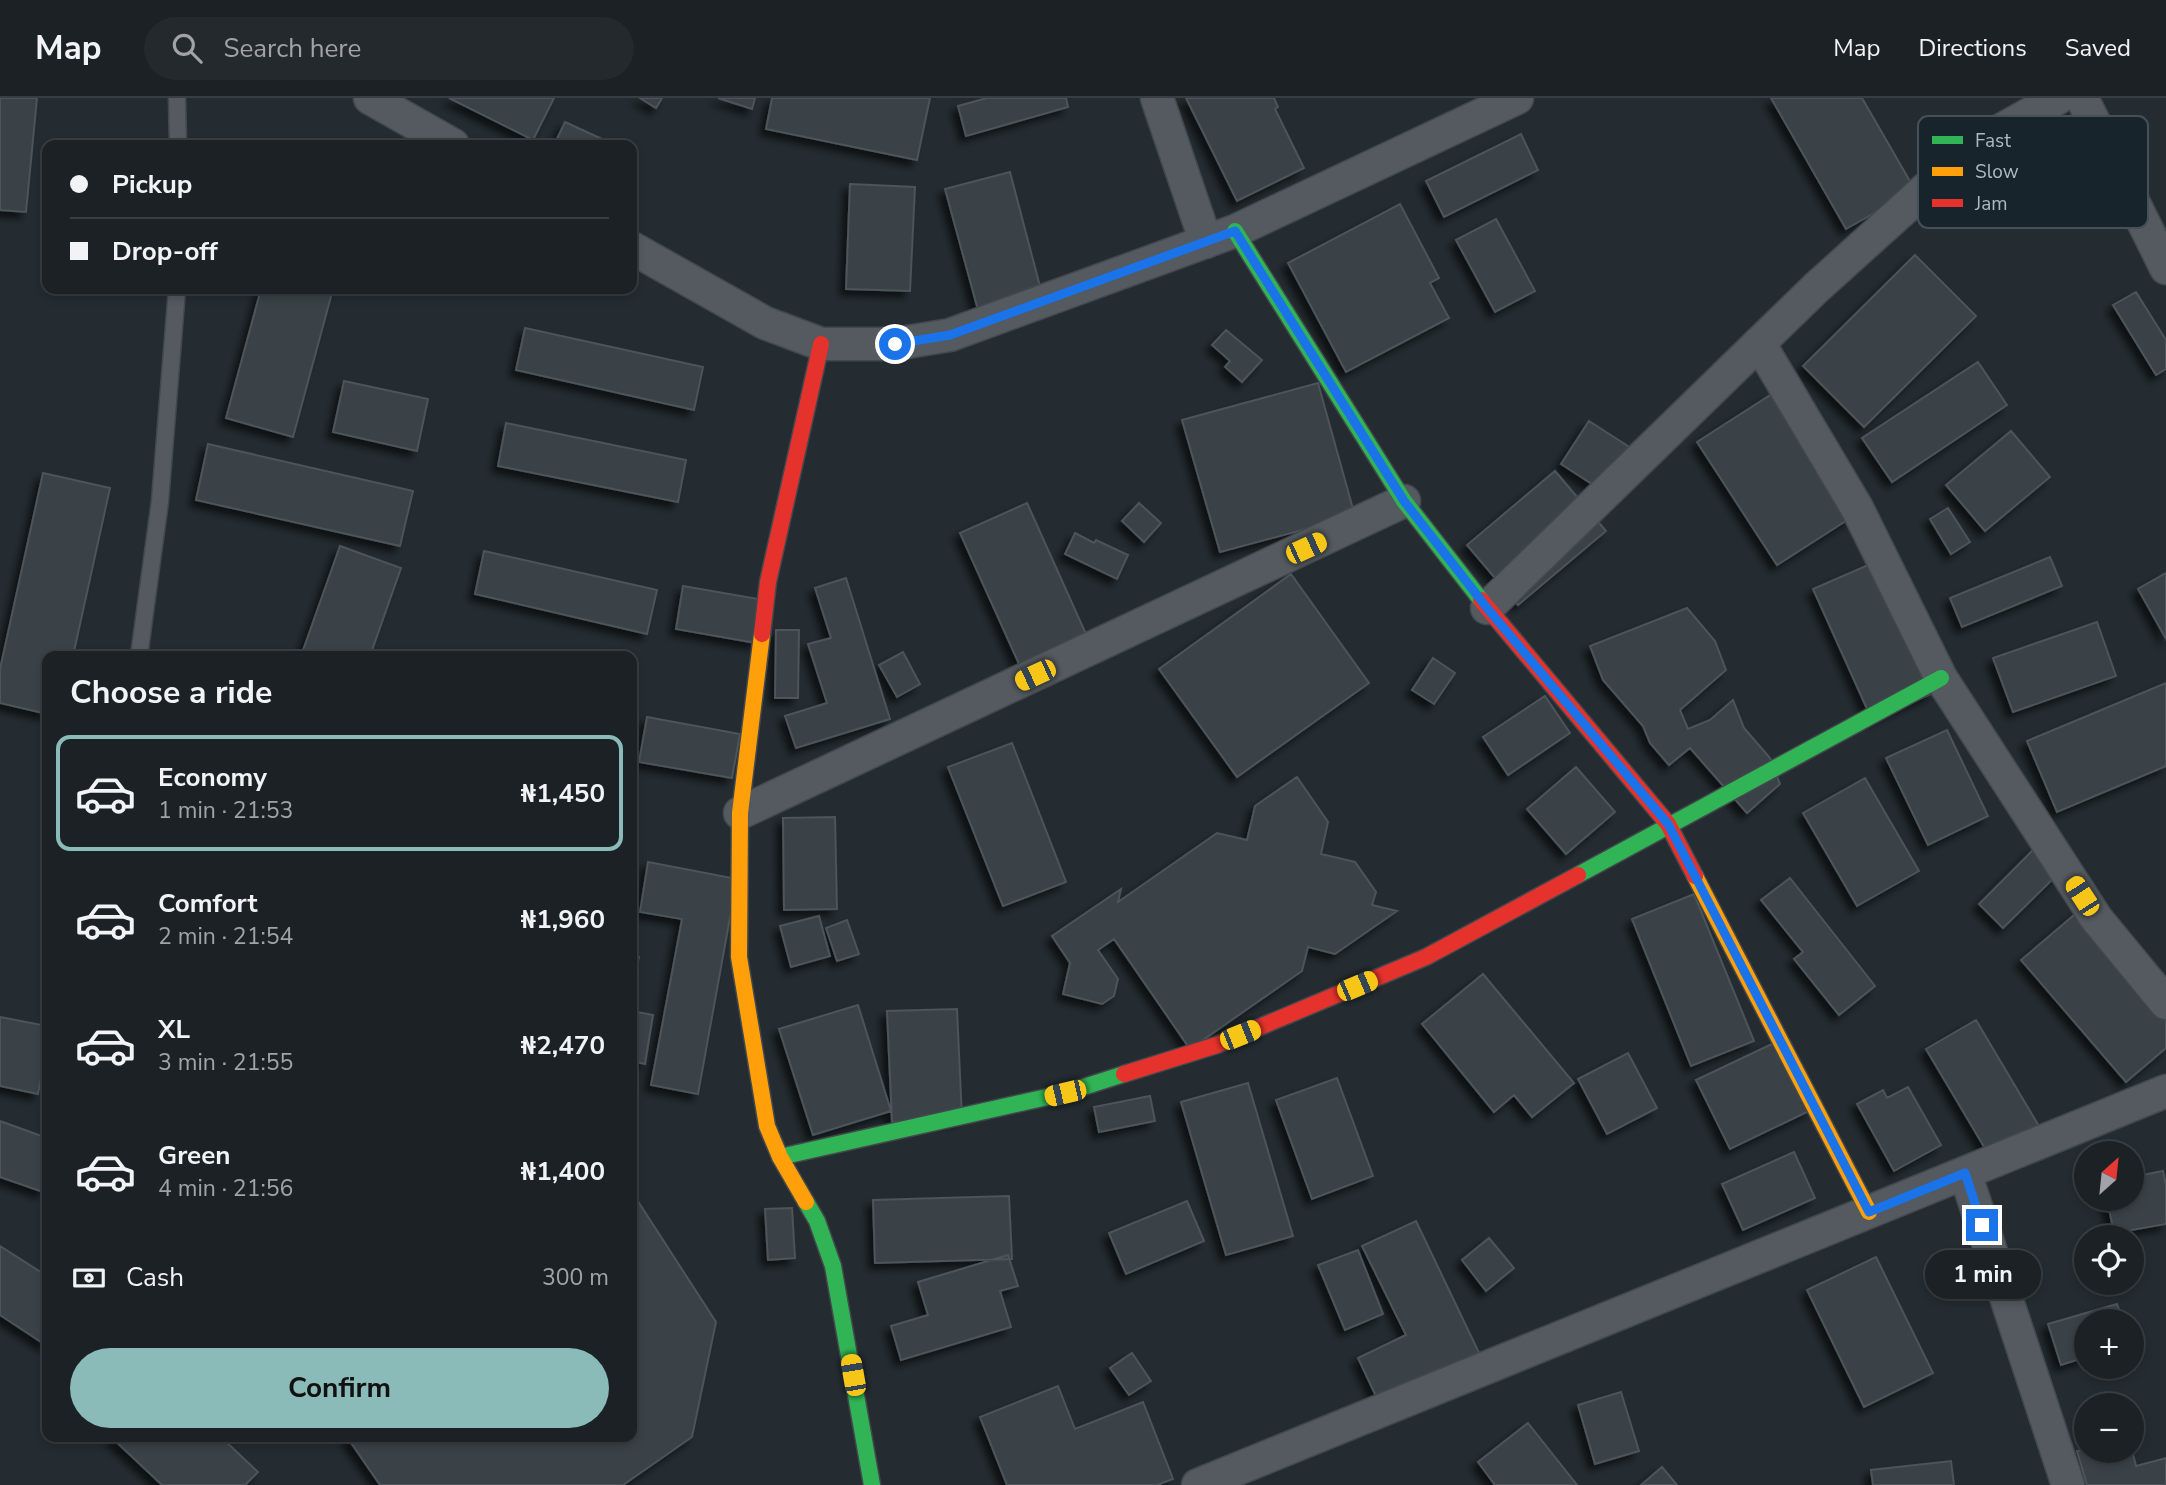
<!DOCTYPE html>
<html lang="en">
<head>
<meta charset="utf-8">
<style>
	:root { --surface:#1b2125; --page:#24292d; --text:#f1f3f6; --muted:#a0a3a7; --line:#393e42; --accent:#8bbbb9 }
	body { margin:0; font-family:"Nunito Sans",sans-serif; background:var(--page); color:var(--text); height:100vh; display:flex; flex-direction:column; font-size:26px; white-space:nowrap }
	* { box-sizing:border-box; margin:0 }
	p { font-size:23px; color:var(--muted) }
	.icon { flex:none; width:38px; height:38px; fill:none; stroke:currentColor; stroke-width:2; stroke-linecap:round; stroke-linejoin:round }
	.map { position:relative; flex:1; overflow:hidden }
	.drawer { position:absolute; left:42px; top:553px; width:595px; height:791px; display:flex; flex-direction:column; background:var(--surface); border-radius:14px; box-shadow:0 4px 10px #0003,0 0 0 2px var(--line) }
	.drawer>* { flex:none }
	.top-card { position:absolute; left:42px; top:42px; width:595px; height:154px; border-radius:14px; box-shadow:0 4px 10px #0003,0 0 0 2px var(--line); display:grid; align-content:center; height:154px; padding:0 28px; background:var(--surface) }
	.needle { width:46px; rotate:27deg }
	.tools { position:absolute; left:2074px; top:1043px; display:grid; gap:14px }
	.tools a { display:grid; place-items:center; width:70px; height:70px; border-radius:50%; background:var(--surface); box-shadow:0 4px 10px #0003,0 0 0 2px var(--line); font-size:35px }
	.end { position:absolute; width:32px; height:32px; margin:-16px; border:9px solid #1a73e8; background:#fff; box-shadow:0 0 0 4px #fff }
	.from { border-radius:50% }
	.bubble { position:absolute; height:49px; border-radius:24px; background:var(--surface); box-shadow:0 4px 10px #0003,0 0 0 2px var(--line); font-size:23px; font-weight:700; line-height:49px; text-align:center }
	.car { position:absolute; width:21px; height:42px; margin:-21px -10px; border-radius:9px; box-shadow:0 0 5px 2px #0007; background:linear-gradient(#f5c518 24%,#345 0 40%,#f5c518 0 76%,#345 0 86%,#f5c518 0) }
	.top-card b { display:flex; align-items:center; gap:24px; height:66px; font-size:26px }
	.top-card b+b { border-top:2px solid var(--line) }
	.top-card i { width:18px; height:18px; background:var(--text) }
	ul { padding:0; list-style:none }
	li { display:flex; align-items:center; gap:21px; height:116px; margin:0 14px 10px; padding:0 14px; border:4px solid transparent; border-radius:14px }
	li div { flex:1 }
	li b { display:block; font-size:26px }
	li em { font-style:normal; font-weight:700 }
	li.active { border-color:var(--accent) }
	li>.icon { width:63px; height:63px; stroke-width:1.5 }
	h2 { padding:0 28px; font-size:32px; line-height:84px }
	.pay { display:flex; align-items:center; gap:18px; height:77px; padding:0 28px; font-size:26px }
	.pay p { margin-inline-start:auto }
	.action { display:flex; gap:14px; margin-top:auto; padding:14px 28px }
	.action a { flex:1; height:80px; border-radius:42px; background:var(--accent); color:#111; font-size:28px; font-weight:700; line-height:80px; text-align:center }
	header { display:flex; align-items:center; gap:42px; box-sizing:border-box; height:98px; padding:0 35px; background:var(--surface); border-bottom:2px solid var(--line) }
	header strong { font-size:33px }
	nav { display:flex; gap:38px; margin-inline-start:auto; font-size:24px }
	.search { width:490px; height:63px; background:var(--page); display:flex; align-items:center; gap:18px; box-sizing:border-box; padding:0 24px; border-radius:38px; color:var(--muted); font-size:26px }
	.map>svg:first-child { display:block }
</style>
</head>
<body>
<header>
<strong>Map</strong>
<div class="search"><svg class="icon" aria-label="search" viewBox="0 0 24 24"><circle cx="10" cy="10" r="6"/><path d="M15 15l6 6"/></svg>Search here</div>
<nav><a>Map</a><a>Directions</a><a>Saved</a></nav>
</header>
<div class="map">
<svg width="2166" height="1387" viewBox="0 0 2166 1387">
	<defs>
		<filter id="shadow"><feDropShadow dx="-6" dy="6" stdDeviation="3.5" flood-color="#0009"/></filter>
	</defs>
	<rect width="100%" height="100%" fill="#242c31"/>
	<path fill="#3b4246" stroke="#4b545a" stroke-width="2" filter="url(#shadow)" d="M0,0h37l-11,114 -26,-2z
		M449,0h105l-21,42z
		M640,0h22l-6,10z
		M718,0h37l-3,11z
		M772,0h158l-13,62 -151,-31z
		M987,0h79l2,9 -102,29 -8,-30z
		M1186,0h88l4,9 -3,2 29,59 -67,33z
		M1771,0h91l53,92 -69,39z
		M565,24l50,23h-61z
		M1521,36l17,36 -94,47 -18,-36z
		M1010,74l32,122 -64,16 -33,-121z
		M850,86l65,3 -5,104 -64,-2z
		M1400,106l39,74 -9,5 19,35 -103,54 -58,-109z
		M1496,121l39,72 -40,21 -39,-72z
		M1915,157l61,61 -112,111 -61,-61z
		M261,191h72l-40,148 -67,-19z
		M2136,194l30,48v29l-10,6 -43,-70z
		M525,230l178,39 -9,43 -178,-40z
		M1226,232l36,30 -20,22 -17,-15 5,-6 -18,-16z
		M1978,264l29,43 -115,77 -30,-44z
		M344,283l84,18 -11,52 -84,-19z
		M1318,285l37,133 -135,36 -38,-132z
		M1772,296l80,123 -75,48 -80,-123z
		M1589,323l45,29 -28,43 -45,-29z
		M506,325l180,37 -8,42 -180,-36z
		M2011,333l39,46 -65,54 -39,-46z
		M208,346l205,47 -13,55 -204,-46z
		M1555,373l51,60 -88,74 -51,-60z
		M43,375l67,15 -37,168h-26v58l-47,-11v-34z
		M1027,405l59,131 -67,30 -59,-131z
		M1139,405l22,20 -17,19 -22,-21z
		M1948,410l22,34 -19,12 -21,-35z
		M1075,435l19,10 2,-3 32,15 -11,24 -52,-25z
		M340,448l61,22 -31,88h-69z
		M484,453l173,39 -10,44 -172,-40z
		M2050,459l12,29 -100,41 -12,-29z
		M1875,464l58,131 -61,27 -59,-131z
		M2166,475v66l-28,-50z
		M1291,476l78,109 -132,94 -78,-108z
		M846,480l44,141 -94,29 -11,-32 42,-13 -19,-59 23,-6 -16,-50z
		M683,488l81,14 -8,43 -80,-14z
		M1687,510l28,33 11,29 -46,40 8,19 22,-9 23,-20 11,28 26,30 10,26 -33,29 -57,-65 -21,17 -19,-22 -7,-17 -40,-46 -13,-34z
		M2097,524l19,54 -103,36 -20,-54z
		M776,532h23l-1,68h-23z
		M903,554l17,32 -23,13 -18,-32z
		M1433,560l22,15 -21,31 -22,-14z
		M2166,585v83l-109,46 -30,-71z
		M1545,598l25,37 -62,42 -25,-38z
		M647,619l93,17 -8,44 -93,-16z
		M1947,632l41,86 -60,29 -42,-87z
		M1012,645l54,139 -63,24 -55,-139z
		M1576,669l39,45 -49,42 -39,-45z
		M1297,679l31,45 -7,32 34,8 21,30 -4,13 25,6 -62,43 -27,-7 -6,24 -112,78 -76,-110 -16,11 20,29 -4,17 -12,8 -39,-10 7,-31 -18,-27 69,-47 -3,13 99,-69 30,7 8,-34z
		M1865,680l54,93 -62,35 -54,-93z
		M835,719l2,92 -53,1 -1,-92z
		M2035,750l24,25 -56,55 -24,-24z
		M648,764l89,17 -39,215 -47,-9 31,-166 -42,-7z
		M1790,780l85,108 -36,29 -45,-56 9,-7 -42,-52z
		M1694,796l60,147 -63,25 -59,-147z
		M2080,812l86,101v37l-40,34 -105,-122z
		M819,818l11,40 -39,11 -11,-41z
		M847,822l12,34 -22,7 -11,-33z
		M632,857l7,2 -7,32z
		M1483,876l91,109 -42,34 -18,-22 -20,17 -72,-88z
		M858,907l33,106 -78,24 -34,-106z
		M957,911l5,110 -70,3 -5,-111z
		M632,913l21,4 -8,49 -13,-3z
		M0,919l47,9v20l-9,48 -38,-8z
		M1976,922l67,113 -50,29 -67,-113z
		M1778,943l33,69 -81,39 -34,-69z
		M1628,955l29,55 -50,26 -29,-55z
		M1337,980l36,98 -61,23 -36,-99z
		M1248,985l45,153 -67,19 -45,-153z
		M1908,989l33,58 -47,26 -37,-67 26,-14 4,8z
		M1150,998l5,25 -56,11 -5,-25z
		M0,1023l47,17v42l-4,12 -43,-15z
		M1794,1054l21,46 -72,32 -21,-46z
		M2163,1073l3,14v39l-52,9 -7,-34h25v-22z
		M632,1094l84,130 -24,115 -69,48h-243l-33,-48h285z
		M1009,1098l3,63 -137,4 -2,-63z
		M1187,1103l17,40 -78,33 -17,-41z
		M792,1110l3,50 -27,2 -3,-51z
		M1416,1123l66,138 -101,48 -23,-49 48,-23 -44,-89z
		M1489,1140l25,30 -28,23 -24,-31z
		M0,1148l47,30v70l-47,-31z
		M1358,1152l25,64 -38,16 -27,-65z
		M1008,1157l10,31 -18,5 11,36 -110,33 -10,-34 37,-11 -10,-33z
		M1876,1159l57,116 -69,34 -57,-117z
		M2117,1206l6,17h-37v36l-25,8 -13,-41z
		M1132,1255l19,28 -22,14 -19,-27z
		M1058,1288l17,43 68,-27 30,77 -16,6h-150l-27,-68z
		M1621,1294l18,59 -44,13 -17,-59z
		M1528,1325l49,62h-82l-17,-23z
		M111,1339h110l37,35 -13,13h-83z
		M2086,1351v2l46,-1 4,16 30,-8v27h-79l-10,-34z
		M1951,1363l3,24h-81l-2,-15z
		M1662,1369l15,18h-36z"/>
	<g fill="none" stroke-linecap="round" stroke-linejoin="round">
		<defs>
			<path id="lane" d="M177,0l1,47
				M139,558l21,-155 17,-212"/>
			<path id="street" d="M370,0l83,47
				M1157,0l49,144
				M2082,0l84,170
				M632,150l133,75 56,21h74l55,-9 285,-104 282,-133
				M1759,245l98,165 84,170 155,240 70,85
				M1487,510l329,-320 132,-119 48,-36 62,-35
				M740,715l664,-312
				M1965,1075l103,312
				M1198,1387l968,-394"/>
			<path id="fast" d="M1235,133l169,270 77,99
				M1578,777l363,-197
				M780,1059l285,-64 59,-19
				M806,1104l11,19 16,45 39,219"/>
			<path id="slow" d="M762,536l-22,179 -1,144 28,169 13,31 26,45
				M1695,778l174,336"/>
			<path id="jam" d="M1481,502l187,224 27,52
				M762,536l6,-52 53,-238
				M1124,976l93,-29 209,-88 152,-82"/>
		</defs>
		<use href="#lane" stroke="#42484c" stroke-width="19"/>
		<use href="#street" stroke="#42484c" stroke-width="35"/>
		<use href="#fast" stroke="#42484c" stroke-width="19"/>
		<use href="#slow" stroke="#42484c" stroke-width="19"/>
		<use href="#jam" stroke="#42484c" stroke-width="19"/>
		<use href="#lane" stroke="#545a60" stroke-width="16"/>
		<use href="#street" stroke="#545a60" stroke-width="32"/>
		<use href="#fast" stroke="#30b455" stroke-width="16"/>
		<use href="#slow" stroke="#ff9f0a" stroke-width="16"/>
		<use href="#jam" stroke="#e5322d" stroke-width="16"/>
	</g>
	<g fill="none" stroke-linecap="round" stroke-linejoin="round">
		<path stroke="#1a73e8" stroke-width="9" d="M895,246l55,-9 285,-104 169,270 83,107 181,216 201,388 96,-39 17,52"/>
	</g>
	<rect x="1918" y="18" width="230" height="112" rx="10" fill="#18242b" stroke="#445159" stroke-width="2"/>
	<rect x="1932" y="38" width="31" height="8" fill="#30b455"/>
	<rect x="1932" y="69" width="31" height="9" fill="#ff9f0a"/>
	<rect x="1932" y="101" width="31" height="8" fill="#e5322d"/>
	<g font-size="19" fill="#acbac4">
		<text x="1975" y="49">Fast</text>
		<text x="1975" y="80">Slow</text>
		<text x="1975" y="112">Jam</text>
	</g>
</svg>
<div class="tools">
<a><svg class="needle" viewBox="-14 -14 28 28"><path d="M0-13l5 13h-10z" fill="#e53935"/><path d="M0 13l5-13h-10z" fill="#a0a3a7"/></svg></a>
<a><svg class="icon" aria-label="locate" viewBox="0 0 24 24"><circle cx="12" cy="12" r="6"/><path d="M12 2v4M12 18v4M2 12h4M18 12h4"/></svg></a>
<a>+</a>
<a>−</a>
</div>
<i class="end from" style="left:895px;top:246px"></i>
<i class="end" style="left:1982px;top:1127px"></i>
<div class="bubble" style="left:1925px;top:1152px;width:116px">1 min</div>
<i class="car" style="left:1306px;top:450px;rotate:65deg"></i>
<i class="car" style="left:1035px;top:577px;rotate:245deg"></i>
<i class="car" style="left:2082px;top:798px;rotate:327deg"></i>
<i class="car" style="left:1357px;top:888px;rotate:67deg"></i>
<i class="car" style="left:1240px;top:937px;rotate:68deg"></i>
<i class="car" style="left:1065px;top:995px;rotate:257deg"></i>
<i class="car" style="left:853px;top:1277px;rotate:350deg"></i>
<div class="top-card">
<b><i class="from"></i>Pickup</b>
<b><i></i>Drop-off</b>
</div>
<section class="drawer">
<h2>Choose a ride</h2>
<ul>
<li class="active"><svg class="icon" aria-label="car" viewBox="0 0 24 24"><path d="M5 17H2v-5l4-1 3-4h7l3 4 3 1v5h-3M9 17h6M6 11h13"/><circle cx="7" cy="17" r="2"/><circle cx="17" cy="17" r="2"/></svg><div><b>Economy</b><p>1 min · 21:53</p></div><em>₦1,450</em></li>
<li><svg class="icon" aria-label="car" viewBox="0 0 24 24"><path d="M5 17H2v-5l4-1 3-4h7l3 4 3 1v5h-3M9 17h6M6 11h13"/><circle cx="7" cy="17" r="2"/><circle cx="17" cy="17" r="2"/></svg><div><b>Comfort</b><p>2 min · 21:54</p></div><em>₦1,960</em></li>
<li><svg class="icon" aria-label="car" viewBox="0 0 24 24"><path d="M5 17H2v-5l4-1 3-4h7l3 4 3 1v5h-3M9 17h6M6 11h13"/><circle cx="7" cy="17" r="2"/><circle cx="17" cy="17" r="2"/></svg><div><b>XL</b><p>3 min · 21:55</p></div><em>₦2,470</em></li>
<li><svg class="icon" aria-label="car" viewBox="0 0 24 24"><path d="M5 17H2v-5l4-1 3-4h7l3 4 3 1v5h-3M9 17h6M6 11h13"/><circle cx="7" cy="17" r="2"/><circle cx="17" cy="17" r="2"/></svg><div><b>Green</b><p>4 min · 21:56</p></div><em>₦1,400</em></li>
</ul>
<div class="pay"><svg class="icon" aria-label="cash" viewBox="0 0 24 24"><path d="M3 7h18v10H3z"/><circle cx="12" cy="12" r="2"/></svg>Cash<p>300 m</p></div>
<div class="action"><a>Confirm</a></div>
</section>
</div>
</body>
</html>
